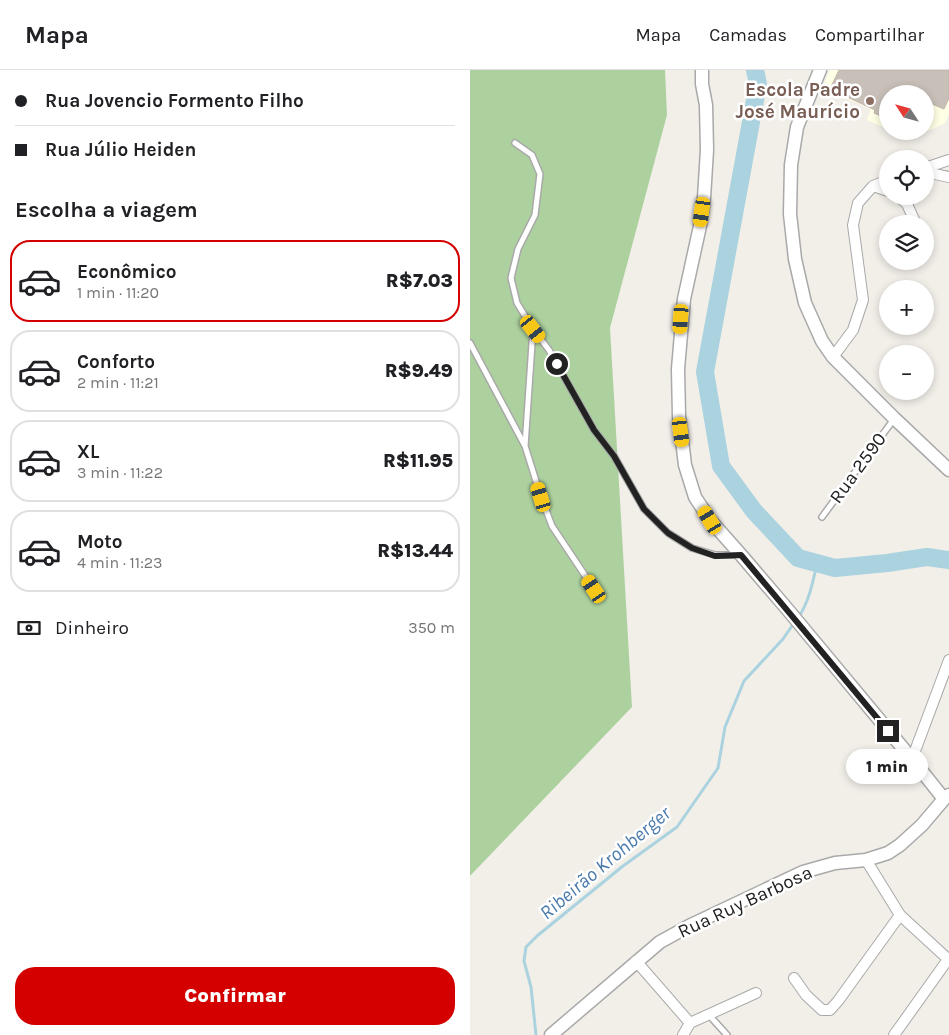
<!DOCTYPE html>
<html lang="pt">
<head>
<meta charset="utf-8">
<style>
	:root { --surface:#fff; --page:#f2f2f2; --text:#202124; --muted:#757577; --line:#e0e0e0; --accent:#d40000 }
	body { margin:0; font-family:Karla,sans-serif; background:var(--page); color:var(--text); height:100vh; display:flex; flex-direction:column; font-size:19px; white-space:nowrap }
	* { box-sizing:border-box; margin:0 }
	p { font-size:16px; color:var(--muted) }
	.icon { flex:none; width:28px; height:28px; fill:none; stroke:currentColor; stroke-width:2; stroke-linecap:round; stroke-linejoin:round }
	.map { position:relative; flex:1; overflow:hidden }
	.side { display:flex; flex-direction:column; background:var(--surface); width:470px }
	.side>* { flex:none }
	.top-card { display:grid; align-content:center; height:110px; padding:0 15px; background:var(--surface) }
	.needle { width:32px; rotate:306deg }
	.buttons { position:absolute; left:409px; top:15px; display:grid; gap:10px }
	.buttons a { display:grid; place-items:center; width:55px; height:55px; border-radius:50%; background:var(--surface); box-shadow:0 2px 8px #0003; font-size:25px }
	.end { position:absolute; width:22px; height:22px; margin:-11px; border:6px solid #222; background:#fff; box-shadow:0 0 0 2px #fff }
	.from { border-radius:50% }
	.bubble { position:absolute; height:35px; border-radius:18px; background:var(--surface); box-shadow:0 2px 8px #0003; font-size:16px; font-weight:800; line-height:35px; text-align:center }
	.car { position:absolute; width:15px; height:30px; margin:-15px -8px; border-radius:6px; box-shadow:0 0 4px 1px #0007; background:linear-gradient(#f5c518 24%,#345 0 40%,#f5c518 0 76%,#345 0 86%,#f5c518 0) }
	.top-card b { display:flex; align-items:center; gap:18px; height:48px; font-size:19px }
	.top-card b+b { border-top:1px solid var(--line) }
	.top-card i { width:12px; height:12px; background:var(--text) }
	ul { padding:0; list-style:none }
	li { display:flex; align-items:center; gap:15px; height:82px; margin:0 10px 8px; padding:0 5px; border:2px solid var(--line); border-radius:20px }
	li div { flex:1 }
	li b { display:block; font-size:19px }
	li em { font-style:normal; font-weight:800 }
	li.active { border-color:var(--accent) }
	li>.icon { width:45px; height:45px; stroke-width:1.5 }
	h2 { padding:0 15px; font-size:22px; line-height:60px }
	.pay { display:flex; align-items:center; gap:12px; height:55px; padding:0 15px; font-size:19px }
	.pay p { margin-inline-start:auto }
	.primary-button { display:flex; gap:10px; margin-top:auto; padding:10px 15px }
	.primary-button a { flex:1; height:58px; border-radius:20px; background:var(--accent); color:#fff; font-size:20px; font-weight:800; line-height:58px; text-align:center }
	header { display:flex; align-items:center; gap:30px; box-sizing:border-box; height:70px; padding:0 25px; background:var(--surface); border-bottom:1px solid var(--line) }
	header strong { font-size:24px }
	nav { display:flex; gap:28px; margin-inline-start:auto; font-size:18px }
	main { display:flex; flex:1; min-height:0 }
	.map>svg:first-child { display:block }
</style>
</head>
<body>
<header>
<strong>Mapa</strong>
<nav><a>Mapa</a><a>Camadas</a><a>Compartilhar</a></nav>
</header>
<main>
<section class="side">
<div class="top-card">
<b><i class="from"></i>Rua Jovencio Formento Filho</b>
<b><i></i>Rua Júlio Heiden</b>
</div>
<h2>Escolha a viagem</h2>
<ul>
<li class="active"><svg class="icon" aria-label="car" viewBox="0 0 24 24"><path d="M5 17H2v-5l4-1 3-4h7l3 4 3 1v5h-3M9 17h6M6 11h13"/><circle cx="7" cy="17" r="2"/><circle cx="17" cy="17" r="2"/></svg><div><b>Econômico</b><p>1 min · 11:20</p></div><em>R$7.03</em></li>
<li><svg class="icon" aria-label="car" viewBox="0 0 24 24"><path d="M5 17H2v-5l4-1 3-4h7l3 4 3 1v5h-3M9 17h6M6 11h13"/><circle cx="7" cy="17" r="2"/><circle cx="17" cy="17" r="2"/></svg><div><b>Conforto</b><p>2 min · 11:21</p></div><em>R$9.49</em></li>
<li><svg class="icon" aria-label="car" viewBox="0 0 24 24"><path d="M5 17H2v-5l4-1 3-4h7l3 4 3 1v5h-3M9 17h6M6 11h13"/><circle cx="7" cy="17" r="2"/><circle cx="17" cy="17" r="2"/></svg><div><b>XL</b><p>3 min · 11:22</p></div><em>R$11.95</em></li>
<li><svg class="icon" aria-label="car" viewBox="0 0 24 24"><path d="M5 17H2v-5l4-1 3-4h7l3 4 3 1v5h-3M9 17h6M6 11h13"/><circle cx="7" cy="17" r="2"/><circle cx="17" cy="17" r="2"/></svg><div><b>Moto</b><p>4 min · 11:23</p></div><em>R$13.44</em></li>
</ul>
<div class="pay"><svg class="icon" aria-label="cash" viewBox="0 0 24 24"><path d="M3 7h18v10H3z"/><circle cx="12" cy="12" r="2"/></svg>Dinheiro<p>350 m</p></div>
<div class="primary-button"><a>Confirmar</a></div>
</section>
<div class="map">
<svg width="479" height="965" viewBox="0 0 479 965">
	<rect width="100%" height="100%" fill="#f2efe9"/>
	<path fill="#ffffe5" d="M360,0h119v44l-4,9 -14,7 -6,1v-37h-37l-1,35 -20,-9 4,-11 -49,-21z"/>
	<path fill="#add19e" d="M0,0h195l2,45 -57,213 22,379 -162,169z"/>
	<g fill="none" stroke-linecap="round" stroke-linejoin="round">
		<path stroke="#aad3df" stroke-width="3" d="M328,548c11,-16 15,-36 19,-55
			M66,965l-5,-48 -7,-26 2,-14 11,-11 86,-70 54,-39 41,-59 7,-41 19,-46 39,-42 11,-16"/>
		<path stroke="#aad3df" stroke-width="18" d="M285,0l3,14 -53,288 16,94 33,45 44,47 37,10 52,-5 40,-6 22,3"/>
	</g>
	<path fill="#c7bfb8" stroke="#c4b6ab" d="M369,0h110v28l-5,11 -19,-8v-7h-37v25l-14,-6 1,-3 -45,-21z"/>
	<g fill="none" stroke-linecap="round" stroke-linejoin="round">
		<defs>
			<path id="service" d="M45,73l17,12 8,19 -5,41 -17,34 -7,29 6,25 16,26
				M0,273l55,103 8,-117 16,21 45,80 20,26 30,53 24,24 24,15 23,7h23
				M55,376l16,51 11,29 42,63
				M352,447l72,-98
				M239,945l18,20"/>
			<path id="minor" d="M455,98l24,-8
				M455,102l24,5
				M403,116l15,5
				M428,126l9,8 9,20
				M363,287l20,-27 10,-30 -10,-75 5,-22 15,-17 15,-6
				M442,689l37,-99
				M430,845l48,44
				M166,891l54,62 -7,12
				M324,908l12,17 16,15h8l8,-9 62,-86 -34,-55
				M220,953l66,-30
				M424,965l55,-77"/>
			<path id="tertiary" d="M232,0v14l4,21 1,45 -3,48 -4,28 -16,73 -6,70 1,47 6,49 10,32 15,23 31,35 47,55 124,149 32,40
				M350,0l-23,57 -6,38 -1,49 5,45 10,44 17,38 11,16 61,61 55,52
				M81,965l109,-93 29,-16 114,-54 32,-9 31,-3 22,-7 12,-8 22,-20 22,-26 5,-4"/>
		</defs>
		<use href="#service" stroke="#a9a9a9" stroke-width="8"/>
		<use href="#minor" stroke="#a9a9a9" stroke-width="12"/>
		<use href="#tertiary" stroke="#a9a9a9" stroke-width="15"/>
		<use href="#service" stroke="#fff" stroke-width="5"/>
		<use href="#minor" stroke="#fff" stroke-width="10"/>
		<use href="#tertiary" stroke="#fff" stroke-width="12"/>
	</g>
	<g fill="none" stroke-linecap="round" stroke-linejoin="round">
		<path stroke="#222" stroke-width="6" d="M87,294l37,66 20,26 30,53 24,24 24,15 23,8 26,-1 147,176"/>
	</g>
	<circle fill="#8d6e63" stroke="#fff" stroke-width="2" cx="400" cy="31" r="5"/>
	<g text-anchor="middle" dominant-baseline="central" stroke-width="5" stroke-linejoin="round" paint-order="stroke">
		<g font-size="19" font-weight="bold" fill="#785e54" stroke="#fff" text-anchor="end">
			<text x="390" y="20">Escola Padre<tspan x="390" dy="22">José Maurício</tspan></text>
		</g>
		<g font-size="19" fill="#222" stroke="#fff">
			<text transform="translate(388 398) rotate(-54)">Rua 2590</text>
			<text transform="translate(275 832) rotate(-25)">Rua Ruy Barbosa</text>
		</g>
		<g font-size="20" font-style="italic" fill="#4a7aab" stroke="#fff">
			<text transform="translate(135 793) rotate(-40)">Ribeirão Krohberger</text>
		</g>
	</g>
</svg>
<div class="buttons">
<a><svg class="needle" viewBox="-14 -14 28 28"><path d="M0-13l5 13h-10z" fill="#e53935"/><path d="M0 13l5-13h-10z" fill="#757577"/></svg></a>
<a><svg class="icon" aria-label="locate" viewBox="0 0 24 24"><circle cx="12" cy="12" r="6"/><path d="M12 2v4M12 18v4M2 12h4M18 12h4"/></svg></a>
<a><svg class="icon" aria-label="layers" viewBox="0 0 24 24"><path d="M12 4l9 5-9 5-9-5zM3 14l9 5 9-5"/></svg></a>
<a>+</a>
<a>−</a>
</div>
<i class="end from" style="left:87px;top:294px"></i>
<i class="end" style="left:418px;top:661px"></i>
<div class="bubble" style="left:376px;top:679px;width:82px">1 min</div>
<i class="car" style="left:232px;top:142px;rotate:188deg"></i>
<i class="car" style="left:211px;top:249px;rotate:184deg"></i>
<i class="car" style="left:63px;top:259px;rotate:142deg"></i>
<i class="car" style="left:211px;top:362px;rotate:173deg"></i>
<i class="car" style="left:71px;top:427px;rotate:343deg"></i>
<i class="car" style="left:240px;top:450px;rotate:329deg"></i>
<i class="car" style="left:124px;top:519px;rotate:326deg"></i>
</div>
</main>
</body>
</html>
